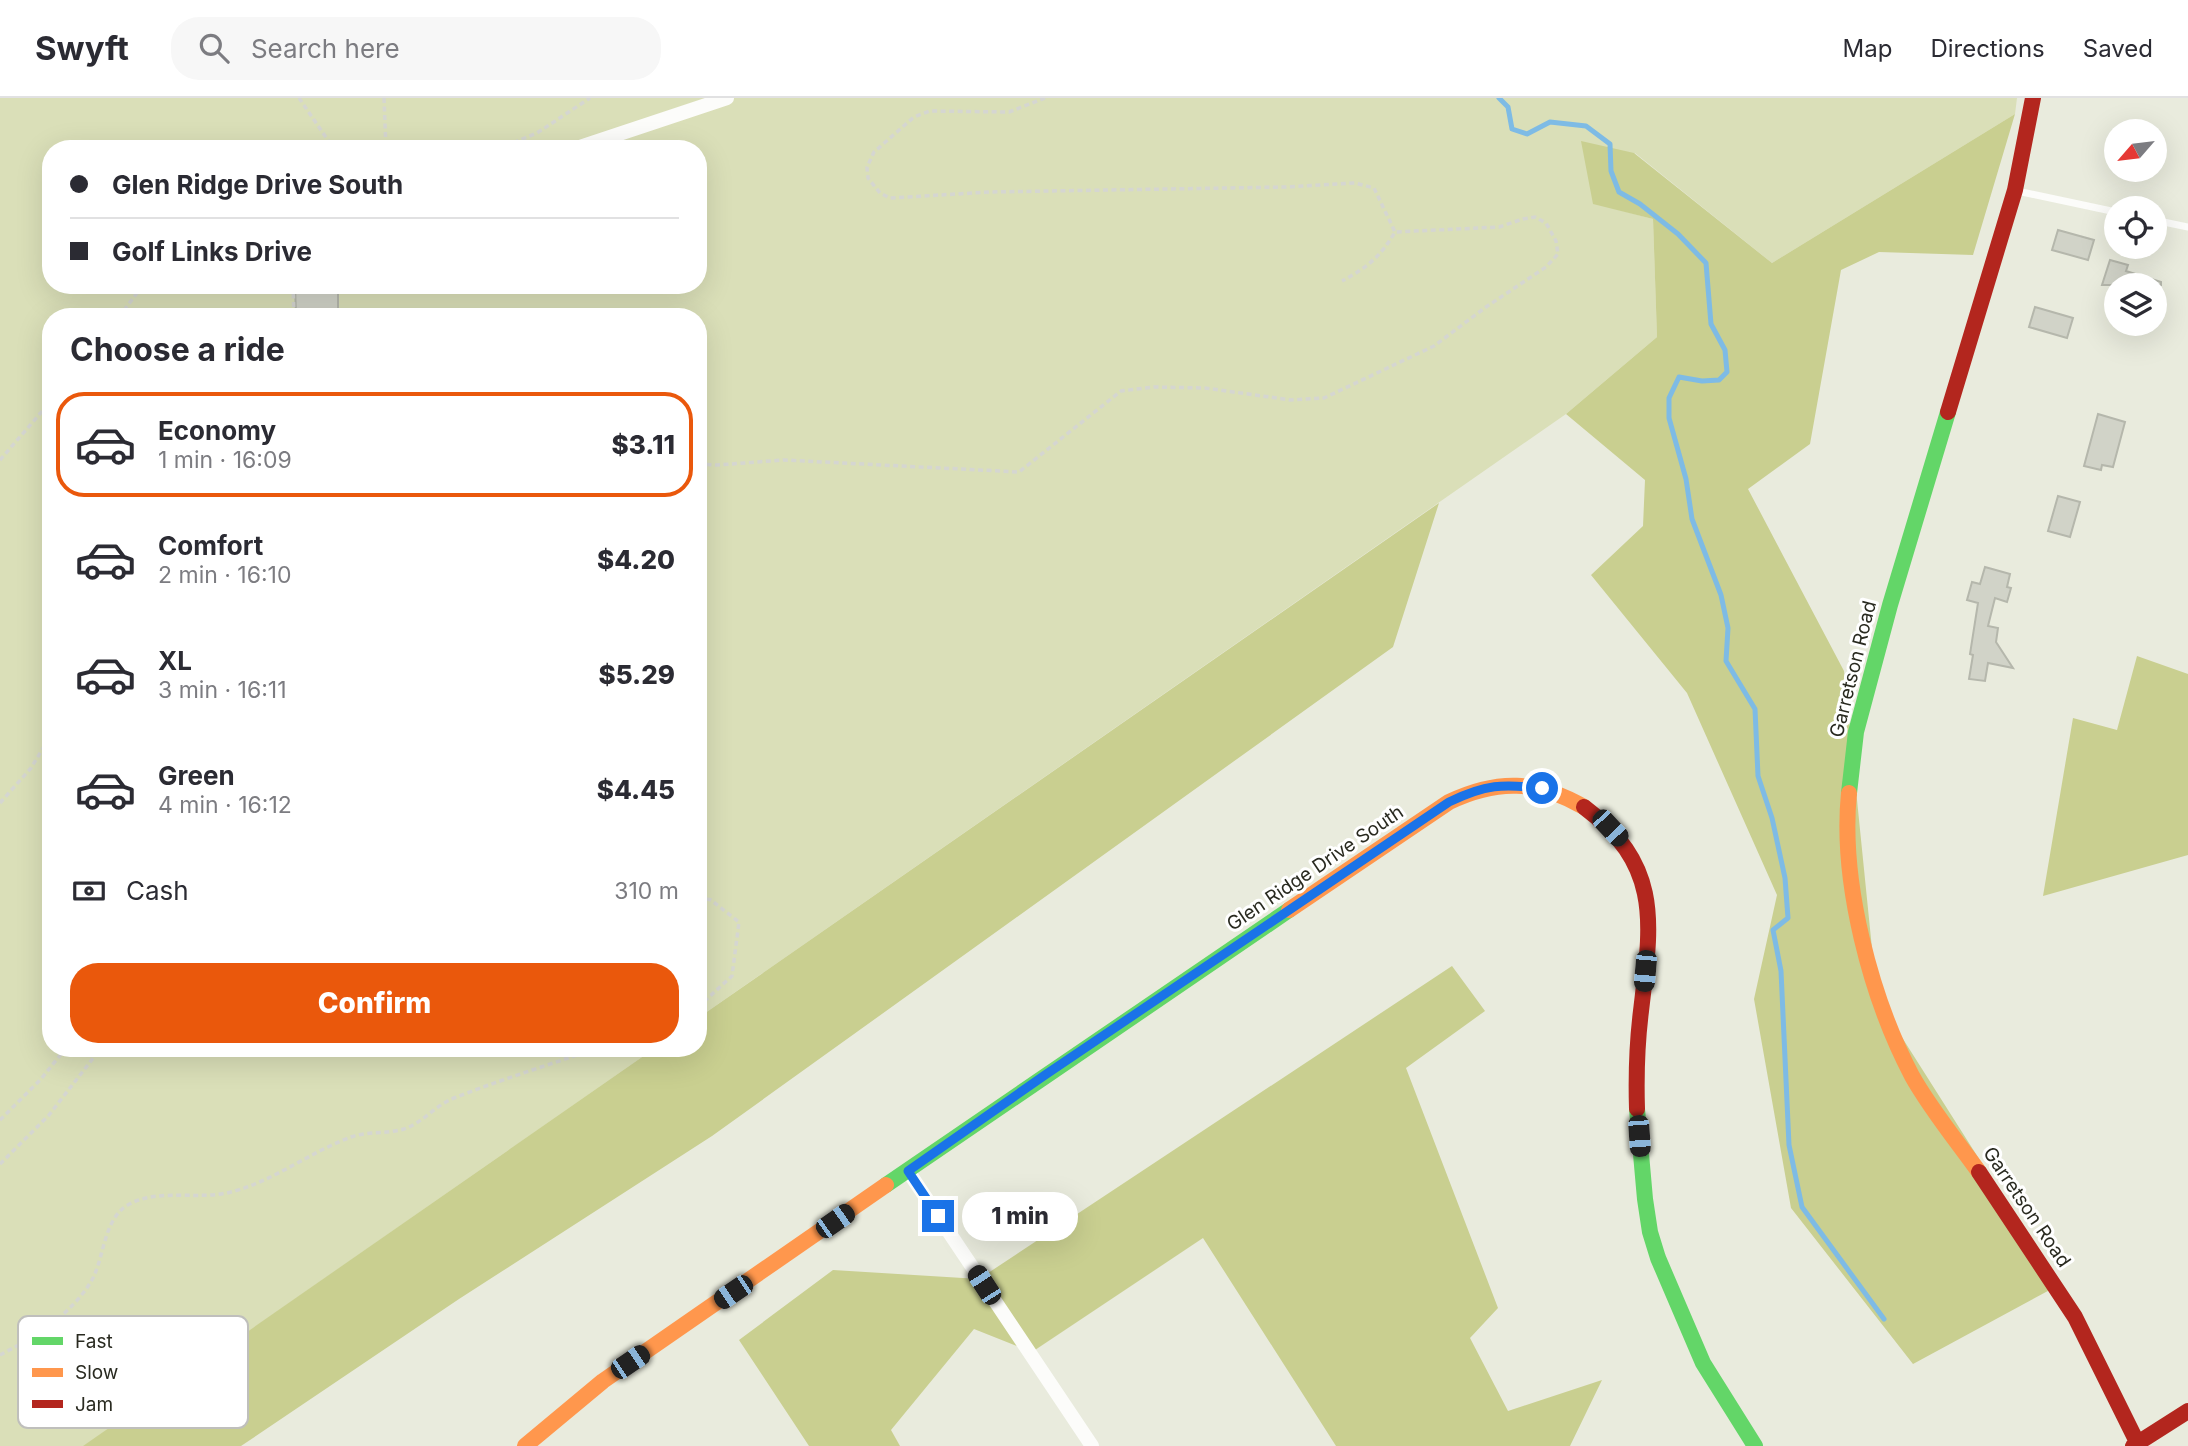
<!DOCTYPE html>
<html lang="en">
<head>
<meta charset="utf-8">
<style>
	:root { --surface:#fff; --page:#f7f7f7; --text:#2b2b33; --muted:#7c7c81; --line:#e1e1e2; --accent:#ea580c }
	body { margin:0; font-family:Inter,sans-serif; background:var(--page); color:var(--text); height:100vh; display:flex; flex-direction:column; font-size:26px; white-space:nowrap }
	* { box-sizing:border-box; margin:0 }
	p { font-size:23px; color:var(--muted) }
	.icon { flex:none; width:38px; height:38px; fill:none; stroke:currentColor; stroke-width:2; stroke-linecap:round; stroke-linejoin:round }
	.map { position:relative; flex:1; overflow:hidden }
	.side { position:absolute; left:42px; top:210px; width:665px; height:749px; display:flex; flex-direction:column; background:var(--surface); border-radius:28px; box-shadow:0 7px 28px #0002 }
	.side>* { flex:none }
	.guide { position:absolute; left:42px; top:42px; width:665px; height:154px; border-radius:28px; box-shadow:0 7px 28px #0002; display:grid; align-content:center; height:154px; padding:0 28px; background:var(--surface) }
	.needle { width:46px; rotate:242deg }
	.buttons { position:absolute; left:2104px; top:21px; display:grid; gap:14px }
	.buttons a { display:grid; place-items:center; width:63px; height:63px; border-radius:50%; background:var(--surface); box-shadow:0 7px 28px #0002; font-size:35px }
	.end { position:absolute; width:32px; height:32px; margin:-16px; border:9px solid #1a73e8; background:#fff; box-shadow:0 0 0 4px #fff }
	.from { border-radius:50% }
	.bubble { position:absolute; height:49px; border-radius:24px; background:var(--surface); box-shadow:0 7px 28px #0002; font-size:23px; font-weight:800; line-height:49px; text-align:center }
	.car { position:absolute; width:21px; height:42px; margin:-21px -10px; border-radius:9px; box-shadow:0 0 5px 2px #0007; background:linear-gradient(#222 24%,#8ab4d8 0 40%,#222 0 76%,#8ab4d8 0 86%,#222 0) }
	.guide b { display:flex; align-items:center; gap:24px; height:66px; font-size:26px }
	.guide b+b { border-top:2px solid var(--line) }
	.guide i { width:18px; height:18px; background:var(--text) }
	ul { padding:0; list-style:none }
	li { display:flex; align-items:center; gap:21px; height:105px; margin:0 14px 10px; padding:0 14px; border:4px solid transparent; border-radius:28px }
	li div { flex:1 }
	li b { display:block; font-size:26px }
	li em { font-style:normal; font-weight:800 }
	li.current { border-color:var(--accent) }
	li>.icon { width:63px; height:63px; stroke-width:1.5 }
	h2 { padding:0 28px; font-size:32px; line-height:84px }
	.pay { display:flex; align-items:center; gap:18px; height:77px; padding:0 28px; font-size:26px }
	.pay p { margin-inline-start:auto }
	.button { display:flex; gap:14px; margin-top:auto; padding:14px 28px }
	.button a { flex:1; height:80px; border-radius:28px; background:var(--accent); color:#fff; font-size:28px; font-weight:800; line-height:80px; text-align:center }
	header { display:flex; align-items:center; gap:42px; box-sizing:border-box; height:98px; padding:0 35px; background:var(--surface); border-bottom:2px solid var(--line) }
	header strong { font-size:33px }
	nav { display:flex; gap:38px; margin-inline-start:auto; font-size:24px }
	.search { width:490px; height:63px; background:var(--page); display:flex; align-items:center; gap:18px; box-sizing:border-box; padding:0 24px; border-radius:28px; color:var(--muted); font-size:26px }
	.map>svg:first-child { display:block }
</style>
</head>
<body>
<header>
<strong>Swyft</strong>
<div class="search"><svg class="icon" aria-label="search" viewBox="0 0 24 24"><circle cx="10" cy="10" r="6"/><path d="M15 15l6 6"/></svg>Search here</div>
<nav><a>Map</a><a>Directions</a><a>Saved</a></nav>
</header>
<div class="map">
<svg width="2188" height="1348" viewBox="0 0 2188 1348">
	<rect width="100%" height="100%" fill="#e9ebdd"/>
	<path fill="#dadfb8" fill-rule="evenodd" d="M0,0h2017l-2,16 -243,149 -137,-110 -42,50 60,16 4,118 -91,77 -868,604v-701h-647v731h604l-571,398h-84zM51,51h647v136h-647z"/>
	<path fill="#c9cf90" d="M2015,16l-42,141 -94,-3 -38,18 -31,174 -62,45 96,182 33,327 182,287 -146,79 -122,-156 -37,-209 23,-104 -90,-202 -96,-118 52,-49 2,-46 -79,-66 91,-77 -4,-118 -60,-15 -12,-63 53,12 138,110z
		M1439,405l-46,144 -681,489 -253,163 -218,147h-158l572,-398h43v-30z
		M2137,558l51,18v181l-145,41 30,-178 44,12z
		M1452,868l33,45 -79,57 92,240 -28,30 38,73 94,-31 -32,66h-234l-133,-208 -171,114 -58,-23 -83,101 9,16h-91l-70,-106 94,-70 146,9z"/>
	<g fill="none" stroke-linecap="round" stroke-linejoin="round">
		<path stroke="#7ebbe5" stroke-width="5" d="M1499,0l9,9 4,22 15,5 23,-12 36,4 24,18 1,27 8,21 21,12 38,30 28,29 5,61 14,26 2,22 -8,8 -17,1 -23,-4 -10,21v20l17,61 6,40 29,76 7,33 -2,33 29,48 3,67 14,42 13,60 3,40 -15,12 8,41 8,174 13,62 82,112"/>
	</g>
	<path fill="#d1d3c8" stroke="#b5b7ac" stroke-width="2" d="M2058,132l36,10 -6,20 -36,-10z
		M2110,162l18,5 -2,6 35,11v3h-59z
		M295,187h43v32l-42,-3z
		M2035,209l38,11 -6,20 -38,-11z
		M2098,316l27,8 -12,45 -11,-2 -1,5 -17,-4z
		M2058,398l22,6 -10,35 -22,-6z
		M1985,469l25,7 -3,13 4,1 -4,14 -12,-4 -7,28 10,2 -2,14 17,26 -25,-5 -3,18 -16,-2 4,-24 -3,-1 8,-51 -11,-3 5,-18 8,2z"/>
	<g fill="none" stroke-linecap="round" stroke-linejoin="round">
		<path stroke="#d5d6d1" stroke-width="3.5" stroke-dasharray="5 3.5" stroke-linecap="butt" d="M299,0l35,51
			M384,0l2,51
			M1045,0l-36,14 -79,-1 -16,6 -40,35 -7,15 1,11 12,15 10,5 100,-6 296,-5 69,-4 19,5 21,44
			M498,51l39,-16 53,-35
			M293,187l1,32
			M119,219l24,-32
			M0,362l51,-59
			M698,366l19,1 67,-5 235,12 102,-81 33,-4 51,1 86,12 33,-2 110,-52 52,-39 60,-40 12,-13 -2,-13 -10,-18 -11,-6 -12,2 -24,8 -104,5c-15,25 -27,35 -53,49
			M0,705l31,-35 20,-33
			M698,799l13,3 28,22 -7,54 -34,31
			M0,1022l41,-41 25,-31
			M0,1066l49,-49 52,-67
			M0,1257c36,-19 73,-41 93,-77 11,-22 11,-57 33,-72 31,-19 71,-5 105,-14 43,-11 79,-40 120,-55 17,-6 37,-3 53,-8 18,-6 32,-24 50,-31 46,-18 94,-33 141,-49"/>
		<path stroke="#fcfcfa" stroke-width="7" d="M2017,93l99,21
			M2154,122l34,7"/>
		<path stroke="#fcfcfa" stroke-width="14" d="M574,51l153,-51
			M908,1073l184,275"/>
		<path stroke="#63d668" stroke-width="16" d="M1849,695l7,-61 34,-127 58,-193
			M1637,1011l8,90 5,33 8,26 45,105 52,83
			M886,1087l403,-275"/>
		<path stroke="#ff974d" stroke-width="16" d="M1849,695c-9,89 22,205 63,283 19,34 45,65 67,96
			M1289,812l160,-108c48,-23 88,-22 135,5
			M525,1348l78,-65 283,-196"/>
		<path stroke="#b3261e" stroke-width="16" d="M1948,314l67,-222 18,-92
			M1584,709c79,59 67,117 57,204 -4,32 -5,65 -4,98
			M1979,1074l96,145 64,129
			M2133,1348l55,-35"/>
	</g>
	<g fill="none" stroke-linecap="round" stroke-linejoin="round">
		<path stroke="#1a73e8" stroke-width="9" d="M938,1118l-30,-45 137,-96 404,-273c37,-18 53,-18 93,-14"/>
	</g>
	<g text-anchor="middle" dominant-baseline="central" stroke-width="6" stroke-linejoin="round" paint-order="stroke">
		<g font-size="19" fill="#292a20" stroke="#fff">
			<text transform="translate(1853 571) rotate(-76)">Garretson Road</text>
			<text transform="translate(1315 770) rotate(-34)">Glen Ridge Drive South</text>
			<text transform="translate(2027 1109) rotate(56)">Garretson Road</text>
		</g>
	</g>
	<rect x="18" y="1218" width="230" height="112" rx="10" fill="#fff" stroke="#bfbfbc" stroke-width="2"/>
	<rect x="32" y="1239" width="31" height="8" fill="#63d668"/>
	<rect x="32" y="1270" width="31" height="9" fill="#ff974d"/>
	<rect x="32" y="1302" width="31" height="8" fill="#b3261e"/>
	<g font-size="19" fill="#292a20">
		<text x="75" y="1250">Fast</text>
		<text x="75" y="1281">Slow</text>
		<text x="75" y="1313">Jam</text>
	</g>
</svg>
<div class="buttons">
<a><svg class="needle" viewBox="-14 -14 28 28"><path d="M0-13l5 13h-10z" fill="#e53935"/><path d="M0 13l5-13h-10z" fill="#7c7c81"/></svg></a>
<a><svg class="icon" aria-label="locate" viewBox="0 0 24 24"><circle cx="12" cy="12" r="6"/><path d="M12 2v4M12 18v4M2 12h4M18 12h4"/></svg></a>
<a><svg class="icon" aria-label="layers" viewBox="0 0 24 24"><path d="M12 4l9 5-9 5-9-5zM3 14l9 5 9-5"/></svg></a>
</div>
<i class="end from" style="left:1542px;top:690px"></i>
<i class="end" style="left:938px;top:1118px"></i>
<div class="bubble" style="left:962px;top:1094px;width:116px">1 min</div>
<i class="car" style="left:1610px;top:730px;rotate:137deg"></i>
<i class="car" style="left:1645px;top:873px;rotate:185deg"></i>
<i class="car" style="left:1639px;top:1038px;rotate:176deg"></i>
<i class="car" style="left:835px;top:1123px;rotate:55deg"></i>
<i class="car" style="left:984px;top:1187px;rotate:327deg"></i>
<i class="car" style="left:733px;top:1194px;rotate:236deg"></i>
<i class="car" style="left:630px;top:1264px;rotate:56deg"></i>
<div class="guide">
<b><i class="from"></i>Glen Ridge Drive South</b>
<b><i></i>Golf Links Drive</b>
</div>
<section class="side">
<h2>Choose a ride</h2>
<ul>
<li class="current"><svg class="icon" aria-label="car" viewBox="0 0 24 24"><path d="M5 17H2v-5l4-1 3-4h7l3 4 3 1v5h-3M9 17h6M6 11h13"/><circle cx="7" cy="17" r="2"/><circle cx="17" cy="17" r="2"/></svg><div><b>Economy</b><p>1 min · 16:09</p></div><em>$3.11</em></li>
<li><svg class="icon" aria-label="car" viewBox="0 0 24 24"><path d="M5 17H2v-5l4-1 3-4h7l3 4 3 1v5h-3M9 17h6M6 11h13"/><circle cx="7" cy="17" r="2"/><circle cx="17" cy="17" r="2"/></svg><div><b>Comfort</b><p>2 min · 16:10</p></div><em>$4.20</em></li>
<li><svg class="icon" aria-label="car" viewBox="0 0 24 24"><path d="M5 17H2v-5l4-1 3-4h7l3 4 3 1v5h-3M9 17h6M6 11h13"/><circle cx="7" cy="17" r="2"/><circle cx="17" cy="17" r="2"/></svg><div><b>XL</b><p>3 min · 16:11</p></div><em>$5.29</em></li>
<li><svg class="icon" aria-label="car" viewBox="0 0 24 24"><path d="M5 17H2v-5l4-1 3-4h7l3 4 3 1v5h-3M9 17h6M6 11h13"/><circle cx="7" cy="17" r="2"/><circle cx="17" cy="17" r="2"/></svg><div><b>Green</b><p>4 min · 16:12</p></div><em>$4.45</em></li>
</ul>
<div class="pay"><svg class="icon" aria-label="cash" viewBox="0 0 24 24"><path d="M3 7h18v10H3z"/><circle cx="12" cy="12" r="2"/></svg>Cash<p>310 m</p></div>
<div class="button"><a>Confirm</a></div>
</section>
</div>
</body>
</html>
